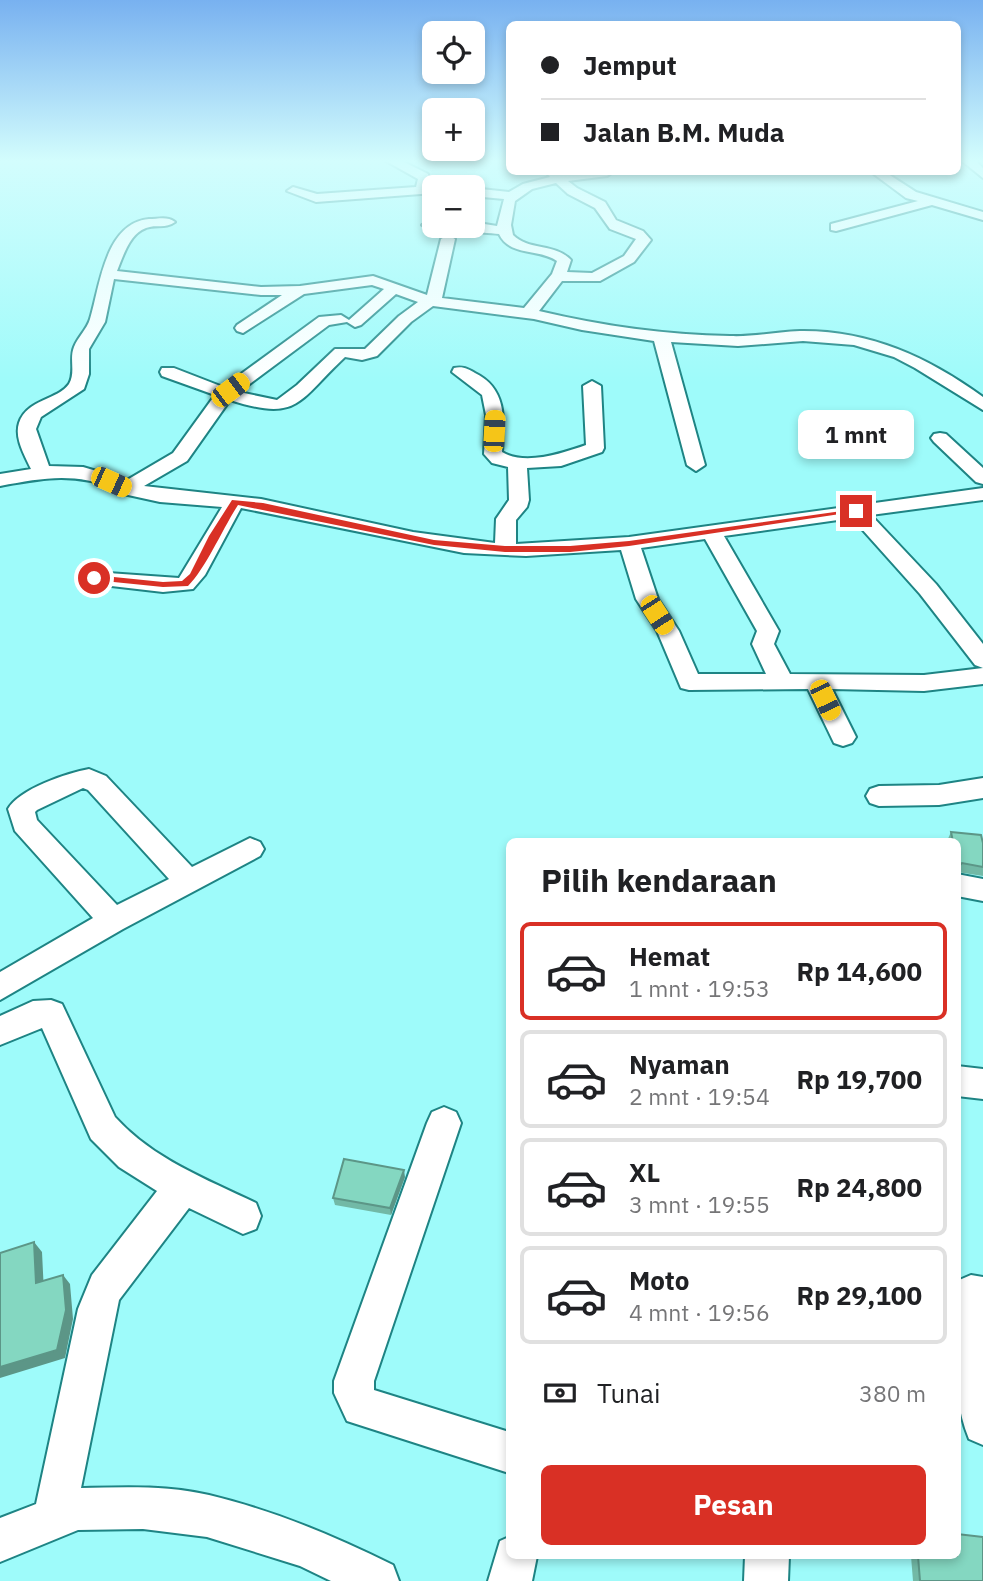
<!DOCTYPE html>
<html lang="id">
<head>
<meta charset="utf-8">
<style>
	:root { --surface:#fff; --page:#f2f2f2; --text:#202124; --muted:#757577; --line:#e0e0e0; --accent:#d93025 }
	body { margin:0; font-family:"IBM Plex Sans",sans-serif; background:var(--page); color:var(--text); height:100vh; display:flex; flex-direction:column; font-size:26px; white-space:nowrap }
	* { box-sizing:border-box; margin:0 }
	p { font-size:23px; color:var(--muted) }
	.icon { flex:none; width:38px; height:38px; fill:none; stroke:currentColor; stroke-width:2; stroke-linecap:round; stroke-linejoin:round }
	.map { position:relative; flex:1; overflow:hidden }
	.side { position:absolute; left:506px; top:838px; width:455px; height:721px; display:flex; flex-direction:column; background:var(--surface); border-radius:10px; box-shadow:0 4px 10px #0003 }
	.side>* { flex:none }
	.banner { position:absolute; left:506px; top:21px; width:455px; height:154px; border-radius:10px; box-shadow:0 4px 10px #0003; display:grid; align-content:center; height:154px; padding:0 35px; background:var(--surface) }
	.fabs { position:absolute; left:422px; top:21px; display:grid; gap:14px }
	.fabs a { display:grid; place-items:center; width:63px; height:63px; border-radius:10px; background:var(--surface); box-shadow:0 4px 10px #0003; font-size:35px }
	.end { position:absolute; width:32px; height:32px; margin:-16px; border:9px solid #d93025; background:#fff; box-shadow:0 0 0 4px #fff }
	.from { border-radius:50% }
	.bubble { position:absolute; height:49px; border-radius:10px; background:var(--surface); box-shadow:0 4px 10px #0003; font-size:23px; font-weight:800; line-height:49px; text-align:center }
	.car { position:absolute; width:21px; height:42px; margin:-21px -10px; border-radius:9px; box-shadow:0 0 5px 2px #0007; background:linear-gradient(#f5c518 24%,#345 0 40%,#f5c518 0 76%,#345 0 86%,#f5c518 0) }
	.banner b { display:flex; align-items:center; gap:24px; height:66px; font-size:26px }
	.banner b+b { border-top:2px solid var(--line) }
	.banner i { width:18px; height:18px; background:var(--text) }
	ul { padding:0; list-style:none }
	li { display:flex; align-items:center; gap:21px; height:98px; margin:0 14px 10px; padding:0 21px; border:4px solid var(--line); border-radius:10px }
	li div { flex:1 }
	li b { display:block; font-size:26px }
	li em { font-style:normal; font-weight:800 }
	li.selected { border-color:var(--accent) }
	li>.icon { width:63px; height:63px; stroke-width:1.5 }
	h2 { padding:0 35px; font-size:32px; line-height:84px }
	.pay { display:flex; align-items:center; gap:18px; height:77px; padding:0 35px; font-size:26px }
	.pay p { margin-inline-start:auto }
	.cta { display:flex; gap:14px; margin-top:auto; padding:14px 35px }
	.cta a { flex:1; height:80px; border-radius:10px; background:var(--accent); color:#fff; font-size:28px; font-weight:800; line-height:80px; text-align:center }
	.map>svg:first-child { display:block }
</style>
</head>
<body>
<div class="map">
<svg width="983" height="1581" viewBox="0 0 983 1581">
	<rect width="100%" height="100%" fill="#9efbfa"/>
	<g fill="none" stroke-linecap="round" stroke-linejoin="round">
		<defs>
			<path id="minor" d="M386,161h16l26,13 1,12 7,1h-2v6l-118,9 -29,-11 6,-4 24,7 99,-7 2,-8z
				M962,161h14l7,7v10z
				M546,172h67l-6,4 -39,5 9,7 28,14 11,18 27,11 8,9 -17,22 -34,19h-38l-23,30c63,15 127,24 191,25 23,1 46,-4 70,-5 69,-1 128,26 183,66v13l-68,-42 -21,-11 -40,-12 -51,-4 -65,5 -67,-4 34,123 -9,6 -9,-6 -33,-124 -72,-11 -48,-11 -101,-13 -22,16 -34,34 -15,4 -17,-3c-48,45 -46,65 -115,43l-43,61 -43,25 117,13 152,33 82,11 1,-24 13,-19 -1,-33 -16,-4 -8,-9 2,-39 -4,-20 -30,-23 2,-4c9,-2 14,1 21,5 33,16 29,49 27,79 23,14 61,1 84,-7l-3,-59 9,-5 9,5 3,62 -2,4 -41,14 -34,2 2,32 -2,7 -11,13v24l113,-7 354,-49v12l-112,15 65,69 47,60v24l-8,-3 -55,-71 -68,-76 -128,18 55,95 -5,13 16,30 134,1 59,-7v16l-59,7 -92,-2 24,48 -4,6 -9,3 -9,-3 -26,-54 -119,1 -8,-2 -24,-57 -21,-32 -15,-49 -95,6 -62,-3 -223,-45 -36,67 -12,14 -30,3 -69,-8 -8,-1 -3,-5 3,-5 8,-1 85,6 43,-71 -62,-5 -41,-9 -2,-4c-44,-17 -73,-11 -117,-3v-12l31,-5c-6,-13 -17,-31 -12,-46 8,-24 39,-23 50,-39 7,-12 0,-25 5,-37 4,-10 13,-18 16,-28 10,-33 15,-96 59,-100 9,0 19,-3 26,3 -9,7 -19,2 -29,6 -16,5 -23,28 -29,43l144,16 39,-1 73,-10 54,19 14,-56 7,-4 7,4 -13,59 82,10 28,-34 5,-13c-18,-13 -47,-4 -58,-27 -15,-2 -70,-3 -77,-9l12,-4v5h38v-4l25,4 7,-27 -32,-3v-8l37,4 14,-8 27,-7zM556,183l12,11 27,14 15,21 26,10 -12,17 -32,17 -25,-1 4,-12c-16,-17 -42,-9 -58,-25l-2,-10 4,-24 17,-12zM114,279l147,16h21l-45,30 -2,3 2,3 6,2 61,-39 68,-9 12,4 -35,31 -8,-5 -22,2 -96,70 -49,-19h-12l-2,4 2,4 53,19 -42,58 -46,27 -44,-13 -34,-1 -13,-37 5,-12 43,-28 5,-15v-25l16,-27zM396,294l22,8 -19,14 -34,33h-30l-38,36 -20,15 -38,-8 90,-67 18,-3 8,5 6,-2zM705,539l52,92 -5,13 14,30h-68l-19,-43 -21,-32 -17,-51z
				M871,172h14l31,20 67,20v8l-51,-15 -96,26 -5,-1v-6l87,-23 -12,-3z
				M940,433l6,1 37,34v16l-7,-2 -42,-40 -3,-4 3,-4z
				M89,769l17,7 86,91 58,-29 10,4 4,7 -4,7 -137,73 -123,71v-28l93,-54 -78,-87 -7,-22c11,-20 59,-36 81,-40zM83,788l5,2 81,89 -52,26 -80,-85 -2,-8 2,-2z
				M983,778v20l-44,7 -60,1 -9,-3 -4,-7 4,-7 9,-3 60,-1z
				M957,874l26,5v22l-26,-5z
				M51,1000l11,4 53,113c38,42 91,62 141,86l5,13 -5,13 -13,5 -54,-26 -70,92 -38,188c42,-1 86,-3 128,7 66,16 123,40 184,70l6,16h-68l-31,-15 -93,-29 -64,-8 -65,1 -78,32v-44l36,-14 42,-195 14,-34 65,-84 -38,-24 -28,-28 -49,-111 -42,17v-29l33,-15z
				M957,1066l26,3v30l-26,-3z
				M444,1107l12,5 5,11 -87,258v9l135,42v41l-162,-52 -13,-28v-12l93,-258 5,-11z
				M971,1275l12,2v168l-14,-6c-20,-48 -12,-107 -12,-158z
				M509,1537v19h28l-5,25h-44l12,-40z
				M745,1556h44l-1,25h-44z"/>
		</defs>
		<use href="#minor" stroke="#1e8484" stroke-width="4"/>
		<use href="#minor" fill="#fff" fill-rule="evenodd"/>
	</g>
	<path fill="#72b9a6" d="M951,832l32,11v33l-26,-4v-30h-10v-1z
		M405,1177l-14,38 -56,-10 -2,-7z
		M911,1556h46l26,25h-70z"/>
	<path fill="#5c9687" d="M404,1170l1,7 -14,38 -1,-7z
		M34,1242l8,10 2,41 -8,-10z
		M63,1275l7,9 3,35 -8,39 -65,20v-11z"/>
	<path fill="#84d7c1" stroke="#5c9687" stroke-width="2" d="M951,832l30,3 2,8v24l-21,-4 -5,5v-26h-4z
		M344,1159l60,11 -14,38 -57,-10z
		M34,1242l2,41 27,-8 3,35 -9,40 -57,17v-114z
		M957,1534l26,3v44h-63l-2,-25h39z"/>
	<linearGradient id="sky" x2="0" y2="1"><stop stop-color="#78b1f0"/><stop offset="0.42" stop-color="#d3fdfd"/><stop offset="1" stop-color="#d3fdfd" stop-opacity="0"/></linearGradient>
	<rect width="983" height="383" fill="url(#sky)"/>
	<path fill="#d93025" d="M232,500l31,3 171,37 71,6h65l59,-5 227,-32 4,2 -231,35 -59,6h-65l-71,-7 -196,-40c-15,23 -32,63 -50,81l-25,1 -69,-7 -4,-2 4,-3 69,7 19,-1 8,-7 19,-38z"/>
</svg>
<div class="fabs">
<a><svg class="icon" aria-label="locate" viewBox="0 0 24 24"><circle cx="12" cy="12" r="6"/><path d="M12 2v4M12 18v4M2 12h4M18 12h4"/></svg></a>
<a>+</a>
<a>−</a>
</div>
<i class="end from" style="left:94px;top:578px"></i>
<i class="end" style="left:856px;top:511px"></i>
<div class="bubble" style="left:798px;top:410px;width:116px">1 mnt</div>
<i class="car" style="left:230px;top:390px;rotate:53deg"></i>
<i class="car" style="left:494px;top:431px;rotate:3deg"></i>
<i class="car" style="left:111px;top:482px;rotate:114deg"></i>
<i class="car" style="left:657px;top:615px;rotate:147deg"></i>
<i class="car" style="left:825px;top:700px;rotate:155deg"></i>
<div class="banner">
<b><i class="from"></i>Jemput</b>
<b><i></i>Jalan B.M. Muda</b>
</div>
<section class="side">
<h2>Pilih kendaraan</h2>
<ul>
<li class="selected"><svg class="icon" aria-label="car" viewBox="0 0 24 24"><path d="M5 17H2v-5l4-1 3-4h7l3 4 3 1v5h-3M9 17h6M6 11h13"/><circle cx="7" cy="17" r="2"/><circle cx="17" cy="17" r="2"/></svg><div><b>Hemat</b><p>1 mnt · 19:53</p></div><em>Rp 14,600</em></li>
<li><svg class="icon" aria-label="car" viewBox="0 0 24 24"><path d="M5 17H2v-5l4-1 3-4h7l3 4 3 1v5h-3M9 17h6M6 11h13"/><circle cx="7" cy="17" r="2"/><circle cx="17" cy="17" r="2"/></svg><div><b>Nyaman</b><p>2 mnt · 19:54</p></div><em>Rp 19,700</em></li>
<li><svg class="icon" aria-label="car" viewBox="0 0 24 24"><path d="M5 17H2v-5l4-1 3-4h7l3 4 3 1v5h-3M9 17h6M6 11h13"/><circle cx="7" cy="17" r="2"/><circle cx="17" cy="17" r="2"/></svg><div><b>XL</b><p>3 mnt · 19:55</p></div><em>Rp 24,800</em></li>
<li><svg class="icon" aria-label="car" viewBox="0 0 24 24"><path d="M5 17H2v-5l4-1 3-4h7l3 4 3 1v5h-3M9 17h6M6 11h13"/><circle cx="7" cy="17" r="2"/><circle cx="17" cy="17" r="2"/></svg><div><b>Moto</b><p>4 mnt · 19:56</p></div><em>Rp 29,100</em></li>
</ul>
<div class="pay"><svg class="icon" aria-label="cash" viewBox="0 0 24 24"><path d="M3 7h18v10H3z"/><circle cx="12" cy="12" r="2"/></svg>Tunai<p>380 m</p></div>
<div class="cta"><a>Pesan</a></div>
</section>
</div>
</body>
</html>
